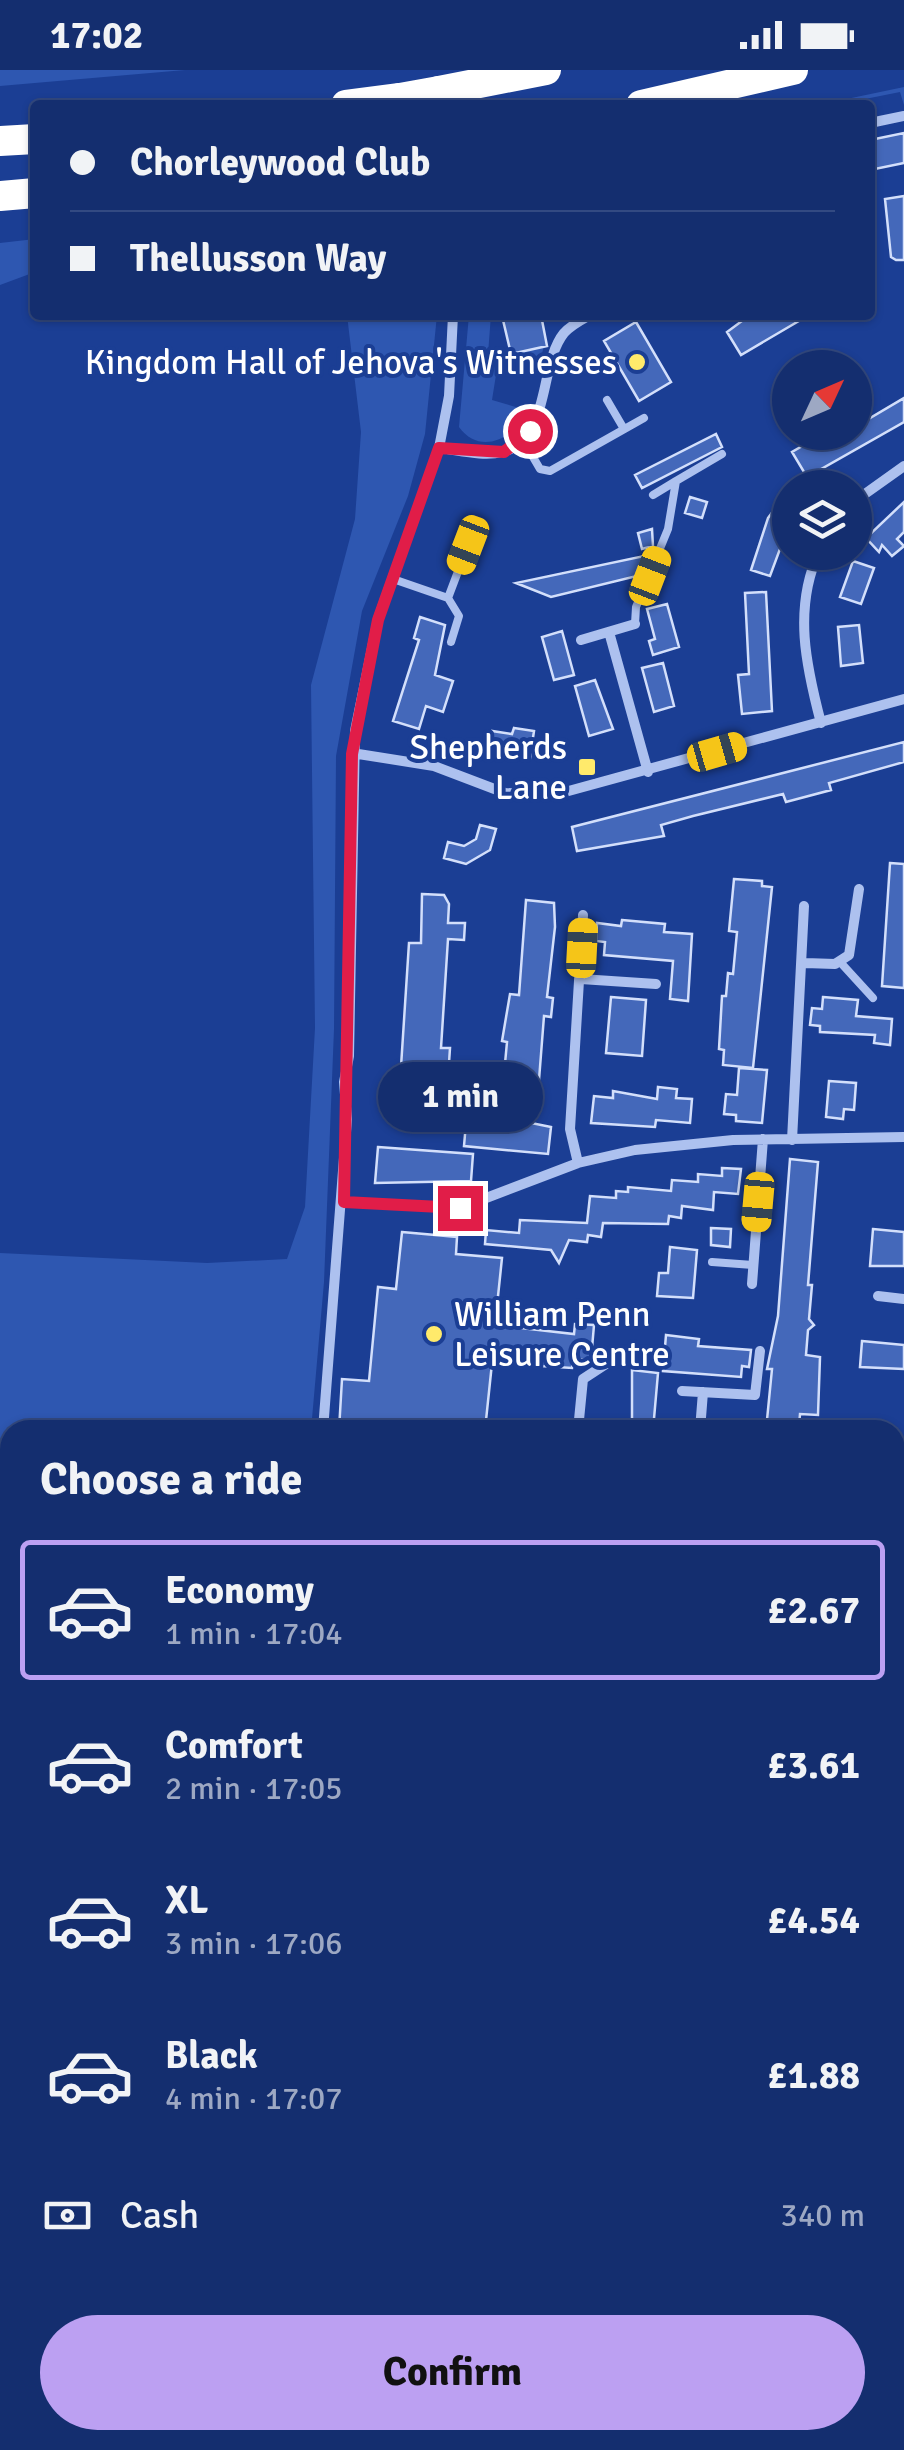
<!DOCTYPE html>
<html lang="en">
<head>
<meta charset="utf-8">
<style>
	:root { --surface:#142e6f; --page:#1d3674; --text:#f1f3f6; --muted:#9da8c3; --line:#334a82; --accent:#bca0f2 }
	body { margin:0; font-family:Signika,sans-serif; background:var(--page); color:var(--text); height:100vh; display:flex; flex-direction:column; font-size:38px; white-space:nowrap }
	* { box-sizing:border-box; margin:0 }
	p { font-size:32px; color:var(--muted) }
	.icon { flex:none; width:55px; height:55px; fill:none; stroke:currentColor; stroke-width:2; stroke-linecap:round; stroke-linejoin:round }
	.map { position:relative; flex:1; overflow:hidden }
	.details { position:absolute; left:0px; top:1350px; width:905px; height:1030px; display:flex; flex-direction:column; background:var(--surface); border-radius:30px 30px 0 0; box-shadow:0 2px 8px #0004,0 0 0 2px var(--line) }
	.details>* { flex:none }
	.banner { position:absolute; left:30px; top:30px; width:845px; height:220px; border-radius:10px; box-shadow:0 2px 8px #0004,0 0 0 2px var(--line); display:grid; align-content:center; height:220px; padding:0 40px; background:var(--surface) }
	.needle { width:65px; rotate:46deg }
	.controls { position:absolute; left:772px; top:280px; display:grid; gap:20px }
	.controls a { display:grid; place-items:center; width:100px; height:100px; border-radius:50%; background:var(--surface); box-shadow:0 2px 8px #0004,0 0 0 2px var(--line); font-size:50px }
	.end { position:absolute; width:45px; height:45px; margin:-22px; border:12px solid #e11d48; background:#fff; box-shadow:0 0 0 5px #fff }
	.from { border-radius:50% }
	.bubble { position:absolute; height:70px; border-radius:35px; background:var(--surface); box-shadow:0 2px 8px #0004,0 0 0 2px var(--line); font-size:32px; font-weight:800; line-height:70px; text-align:center }
	.car { position:absolute; width:30px; height:60px; margin:-30px -15px; border-radius:12px; box-shadow:0 0 8px 2px #0007; background:linear-gradient(#f5c518 24%,#345 0 40%,#f5c518 0 76%,#345 0 86%,#f5c518 0) }
	.banner b { display:flex; align-items:center; gap:35px; height:95px; font-size:38px }
	.banner b+b { border-top:2px solid var(--line) }
	.banner i { width:25px; height:25px; background:var(--text) }
	ul { padding:0; list-style:none }
	li { display:flex; align-items:center; gap:30px; height:140px; margin:0 20px 15px; padding:0 20px; border:5px solid transparent; border-radius:10px }
	li div { flex:1 }
	li b { display:block; font-size:38px }
	li em { font-style:normal; font-weight:800 }
	li.current { border-color:var(--accent) }
	li>.icon { width:90px; height:90px; stroke-width:1.5 }
	h2 { padding:0 40px; font-size:45px; line-height:120px }
	.pay { display:flex; align-items:center; gap:25px; height:110px; padding:0 40px; font-size:38px }
	.pay p { margin-inline-start:auto }
	.primary-button { display:flex; gap:20px; margin-top:auto; padding:20px 40px }
	.primary-button a { flex:1; height:115px; border-radius:60px; background:var(--accent); color:#111; font-size:40px; font-weight:800; line-height:115px; text-align:center }
	.status { display:flex; justify-content:space-between; align-items:center; height:70px; padding:0 50px; background:var(--surface); direction:ltr }
	.status svg { height:28px; fill:currentColor }
	.map>svg:first-child { display:block }
</style>
</head>
<body>
<div class="status"><b>17:02</b><svg viewBox="0 0 49 12"><path d="M0 12V9h3v3zM5 12V6h3v6zM10 12V3h3v9zM15 12V0h3v12zM26 1h20v11H26zM47 4h2v5h-2z"/></svg></div>
<div class="map">
<svg width="904" height="2380" viewBox="0 0 904 2380">
	<rect width="100%" height="100%" fill="#1b3e94"/>
	<path fill="#2e57b1" d="M0,0h185l-185,16z
		M904,17v18l-4,-13 -40,8v5h-42z
		M35,169v33l-35,13v-42z
		M347,245h90l-12,119 -17,62 -46,115 -26,145 -2,273 -10,253 -13,148h-301v765h-10v-942l207,10 80,-4 18,-52 10,-179 -4,-343 44,-166 6,-87z
		M469,245h22l-3,39 11,2 -7,44 34,10c-11,29 -46,46 -67,17z
		M544,276l-6,22 -24,-7 2,-8z
		M904,2007v84l-9,-3v-79z"/>
	<path fill="#4468ba" stroke="#d3dffb" stroke-width="2.5" d="M904,63v30l-34,7v-30z
		M904,126v64h-8l-5,-3 -6,-58z
		M513,245h28l6,31 -36,8 -8,-34z
		M750,245h59l-68,40 -14,-23z
		M636,252l35,60 -32,19 -35,-60z
		M904,328v24l-97,55 -15,-25 19,-11 4,7 27,-16h13v-5z
		M716,364l6,13 -80,41 -7,-13z
		M790,418v34l-20,54 -19,-6 17,-52z
		M690,427l17,5 -5,16 -17,-5z
		M904,432v30l-7,7 7,7 -12,10 -10,-11 -3,7 -13,-14z
		M652,459l1,17 -11,3 -4,-16z
		M644,486l-3,19 -90,22 -35,-14z
		M853,491l21,7 -13,36 -21,-7z
		M766,522l6,119 -30,3 -4,-39 11,-1 -4,-81z
		M667,534l12,43 -26,8 -4,-14 6,-2 -8,-30z
		M420,547l25,8 -10,50 18,6 -10,31 -17,-6 -7,23 -26,-8 26,-81 -5,-2z
		M859,555l4,38 -22,3 -3,-39z
		M562,561l12,44 -20,5 -12,-43z
		M663,593l11,43 -20,6 -12,-44z
		M595,610l18,49 -24,7 -14,-50z
		M514,658l20,3 -4,27 -42,-7 4,-20 20,3z
		M904,672v20l-75,21 2,7 -45,12 -3,-8 -90,22 -32,9 3,11 -87,15 -5,-24z
		M480,755l16,4 -6,21 -24,14 -22,-6 4,-16 16,4 12,-7z
		M890,793l14,1v124l-22,-2z
		M734,809l28,2v5l10,1 -19,181 -30,-3 1,-15 -5,-1 3,-53h4l2,-23 5,1 4,-42 -8,-1z
		M422,824l22,1 5,9 -1,19h17l-1,17 -16,-1 -7,109h9l-1,15 -19,-1 -1,41h-5l-1,11 -25,-1 11,-170h12z
		M526,830l28,3 1,24 -8,70 6,1 -2,19 -7,-1 -5,64 -11,-1v8l-25,-2 4,-43 -5,-1 8,-47 9,1z
		M622,850l43,4 -1,8 28,2 -4,67 -18,-2 3,-38 -69,-6 1,-13 -9,-1 1,-18 24,3z
		M611,927l35,3 -4,56 -36,-3z
		M823,927l35,3 -2,16 36,3 -2,26 -16,-2 1,-8 -55,-3v-6l-10,-1 2,-17 10,1z
		M739,998l28,2 -5,53 -26,-2v-6l-12,-1 2,-20 11,1z
		M829,1011l27,2 -2,27 -10,-1 -1,10 -17,-2z
		M658,1017l19,2 -1,9 16,1 -2,24 -34,-3 -1,7 -64,-4 3,-27 19,2v-7l44,8z
		M497,1046l54,11 -3,27 -84,-8 2,-23 30,2z
		M378,1077l95,7 -2,27 -96,2z
		M790,1089l28,3 -10,123h4l-3,34 5,6 -6,5 -2,25 14,2 -2,58 -18,-1 -1,12 -6,4h-27l6,-61h-5l11,-53z
		M722,1098l19,1 -3,25 -24,-2 -1,18 -31,-4 -1,12 -12,-2 -1,8 -65,-1 -2,14 -13,-2 -1,7 -18,-2 -10,23 -8,-13 -66,-6 1,-14 33,3 1,-13 67,3 3,-27 26,2v-7l12,1v-5l43,4 1,-11 26,2v-8l24,2z
		M711,1158l20,1 -1,18 -19,-2z
		M873,1159l31,3v34h-34z
		M402,1162l55,5 -1,17 46,4 -7,67 79,9 1,-10 19,1 -3,35 -18,-1 -1,9 -80,-5 -7,67h-146l3,-51 27,2 9,-94 18,2z
		M670,1177l27,3 -4,48 -36,-2 2,-23h9z
		M666,1265l33,4 -1,7 53,4 -2,17 -7,-1 -1,11 -78,-6z
		M862,1271l42,4v24l-44,-2z
		M632,1300l26,3 -5,57h-21z"/>
	<g fill="none" stroke-linecap="round" stroke-linejoin="round">
		<path stroke="#adc1ef" stroke-width="8" d="M607,330l17,29
			M523,370l17,29 10,2 94,-53
			M653,425l23,-14
			M393,509l55,19 20,-53
			M448,528l11,18 -8,26
			M635,554l1,-17 32,-78 8,-48 46,-27
			M841,893l32,35
			M712,1192l41,3
			M895,1456l9,1
			M895,2242l9,3
			M552,2370l7,10
			M294,2380l5,-10"/>
		<path stroke="#adc1ef" stroke-width="10" d="M870,53l34,-7
			M439,378c19,2 44,9 63,4 50,-12 36,-87 62,-119 7,-8 17,-13 26,-18
			M855,431l49,-35
			M819,482c-26,56 -13,114 2,171
			M609,562l39,140
			M581,570l54,-16
			M352,683l82,13 71,27 49,2 350,-96
			M805,893l30,1 14,-9 10,-66
			M581,909l75,5
			M792,1070l12,-234
			M578,1093l-8,-34 13,-214
			M343,1132l117,6 118,-45 57,-13 98,-10 171,-3
			M752,1214l11,-145
			M878,1226l26,3
			M682,1321l73,4 5,-44
			M323,1360l24,-311 -3,-37 5,-26 6,-325 23,-112 61,-171 10,-52 4,-81
			M578,1360l5,-51 26,-17 18,-2
			M700,1360l3,-38
			M895,1750h9
			M895,1986l9,-1
			M895,2106l9,3
			M352,2370l2,10
			M744,2370l12,10"/>
		<path stroke="#fff" stroke-width="30" d="M439,21l107,-21
			M346,35l54,-7
			M641,35l152,-35
			M0,71l35,-2
			M0,126l35,-3"/>
		<path stroke="#fff" stroke-width="30" d="M400,28l39,-7"/>
	</g>
	<g fill="none" stroke-linecap="round" stroke-linejoin="round">
		<path stroke="#e11d48" stroke-width="12" d="M460,1138l-116,-6 8,-448 26,-134 61,-172 65,4 26,-21"/>
	</g>
	<g fill="#ffea6b" stroke="#1b3e94" stroke-width="4">
		<circle cx="637" cy="292" r="10"/>
		<rect x="577" y="687" width="20" height="20" rx="5"/>
		<circle cx="434" cy="1264" r="10"/>
	</g>
	<g text-anchor="middle" dominant-baseline="central" stroke-width="8" stroke-linejoin="round" paint-order="stroke">
		<g font-size="35" fill="#fff" stroke="#1b3e94" text-anchor="end">
			<text x="617" y="292">Kingdom Hall of Jehova's Witnesses</text>
			<text x="567" y="677">Shepherds<tspan x="567" dy="40">Lane</tspan></text>
			<text x="454" y="1244" text-anchor="start">William Penn<tspan x="454" dy="40">Leisure Centre</tspan></text>
		</g>
	</g>
</svg>
<div class="controls">
<a><svg class="needle" viewBox="-14 -14 28 28"><path d="M0-13l5 13h-10z" fill="#e53935"/><path d="M0 13l5-13h-10z" fill="#9da8c3"/></svg></a>
<a><svg class="icon" aria-label="layers" viewBox="0 0 24 24"><path d="M12 4l9 5-9 5-9-5zM3 14l9 5 9-5"/></svg></a>
</div>
<i class="end from" style="left:530px;top:361px"></i>
<i class="end" style="left:460px;top:1138px"></i>
<div class="bubble" style="left:378px;top:992px;width:165px">1 min</div>
<i class="car" style="left:468px;top:475px;rotate:201deg"></i>
<i class="car" style="left:650px;top:506px;rotate:21deg"></i>
<i class="car" style="left:717px;top:682px;rotate:74deg"></i>
<i class="car" style="left:582px;top:878px;rotate:3deg"></i>
<i class="car" style="left:758px;top:1132px;rotate:185deg"></i>
<div class="banner">
<b><i class="from"></i>Chorleywood Club</b>
<b><i></i>Thellusson Way</b>
</div>
<section class="details">
<h2>Choose a ride</h2>
<ul>
<li class="current"><svg class="icon" aria-label="car" viewBox="0 0 24 24"><path d="M5 17H2v-5l4-1 3-4h7l3 4 3 1v5h-3M9 17h6M6 11h13"/><circle cx="7" cy="17" r="2"/><circle cx="17" cy="17" r="2"/></svg><div><b>Economy</b><p>1 min · 17:04</p></div><em>£2.67</em></li>
<li><svg class="icon" aria-label="car" viewBox="0 0 24 24"><path d="M5 17H2v-5l4-1 3-4h7l3 4 3 1v5h-3M9 17h6M6 11h13"/><circle cx="7" cy="17" r="2"/><circle cx="17" cy="17" r="2"/></svg><div><b>Comfort</b><p>2 min · 17:05</p></div><em>£3.61</em></li>
<li><svg class="icon" aria-label="car" viewBox="0 0 24 24"><path d="M5 17H2v-5l4-1 3-4h7l3 4 3 1v5h-3M9 17h6M6 11h13"/><circle cx="7" cy="17" r="2"/><circle cx="17" cy="17" r="2"/></svg><div><b>XL</b><p>3 min · 17:06</p></div><em>£4.54</em></li>
<li><svg class="icon" aria-label="car" viewBox="0 0 24 24"><path d="M5 17H2v-5l4-1 3-4h7l3 4 3 1v5h-3M9 17h6M6 11h13"/><circle cx="7" cy="17" r="2"/><circle cx="17" cy="17" r="2"/></svg><div><b>Black</b><p>4 min · 17:07</p></div><em>£1.88</em></li>
</ul>
<div class="pay"><svg class="icon" aria-label="cash" viewBox="0 0 24 24"><path d="M3 7h18v10H3z"/><circle cx="12" cy="12" r="2"/></svg>Cash<p>340 m</p></div>
<div class="primary-button"><a>Confirm</a></div>
</section>
</div>
</body>
</html>
